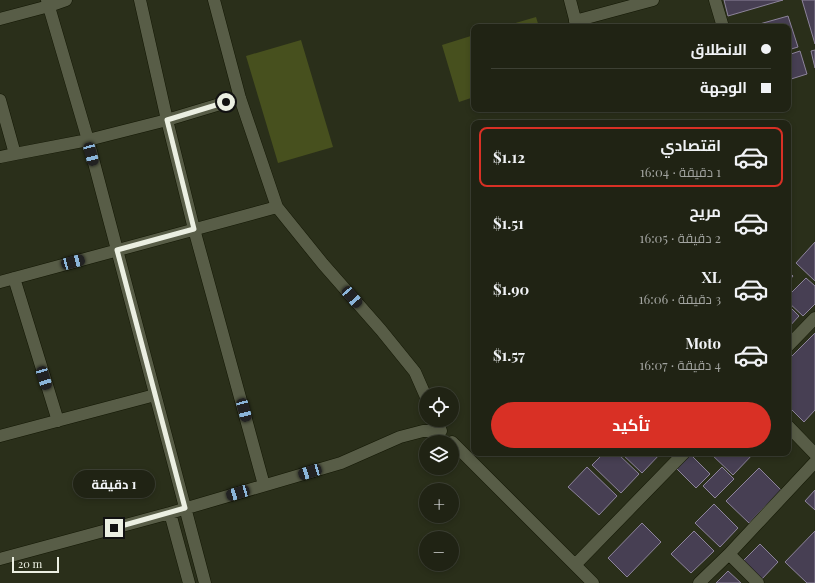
<!DOCTYPE html>
<html lang="ar">
<head>
<meta charset="utf-8">
<style>
	:root { --surface:#202314; --page:#282b1d; --text:#f1f3f6; --muted:#a2a4a0; --line:#3d4034; --accent:#d93025 }
	body { margin:0; font-family:"Playfair Display",Cairo,serif; background:var(--page); color:var(--text); direction:rtl; height:100vh; display:flex; flex-direction:column; font-size:15px; white-space:nowrap }
	* { box-sizing:border-box; margin:0 }
	p { font-size:13px; color:var(--muted) }
	.icon { flex:none; width:22px; height:22px; fill:none; stroke:currentColor; stroke-width:2; stroke-linecap:round; stroke-linejoin:round }
	.map { position:relative; flex:1; overflow:hidden; direction:ltr }
	.details { position:absolute; left:471px; top:120px; width:320px; height:336px; display:flex; flex-direction:column; background:var(--surface); border-radius:8px; box-shadow:0 2px 6px #0003,0 0 0 1px var(--line); direction:rtl }
	.details>* { flex:none }
	.hud { position:absolute; left:471px; top:24px; width:320px; height:88px; border-radius:8px; box-shadow:0 2px 6px #0003,0 0 0 1px var(--line); direction:rtl; display:grid; align-content:center; height:88px; padding:0 20px; background:var(--surface) }
	.controls { position:absolute; left:419px; top:387px; display:grid; gap:8px }
	.controls a { display:grid; place-items:center; width:40px; height:40px; border-radius:50%; background:var(--surface); box-shadow:0 2px 6px #0003,0 0 0 1px var(--line); font-size:20px }
	.scale { position:absolute; left:12px; bottom:10px; width:47px; box-sizing:border-box; padding-left:4px; border:2px solid #ebefe2; border-top:0; font-size:11px; line-height:14px; white-space:nowrap; color:#ebefe2; -webkit-text-stroke:3px #2a2f1a; paint-order:stroke }
	.end { position:absolute; width:18px; height:18px; margin:-9px; border:5px solid #ebefe2; background:#111; box-shadow:0 0 0 2px #111 }
	.from { border-radius:50% }
	.bubble { position:absolute; height:28px; border-radius:14px; background:var(--surface); box-shadow:0 2px 6px #0003,0 0 0 1px var(--line); font-size:13px; font-weight:700; line-height:28px; text-align:center; direction:rtl }
	.car { position:absolute; width:12px; height:24px; margin:-12px -6px; border-radius:5px; box-shadow:0 0 3px 1px #0007; background:linear-gradient(#222 24%,#8ab4d8 0 40%,#222 0 76%,#8ab4d8 0 86%,#222 0) }
	.hud b { display:flex; align-items:center; gap:14px; height:38px; font-size:15px }
	.hud b+b { border-top:1px solid var(--line) }
	.hud i { width:10px; height:10px; background:var(--text) }
	ul { padding:7px 0 0; list-style:none }
	li { display:flex; align-items:center; gap:12px; height:60px; margin:0 8px 6px; padding:0 12px; border:2px solid transparent; border-radius:8px }
	li div { flex:1 }
	li b { display:block; font-size:15px }
	li em { font-style:normal; font-weight:700 }
	li.current { border-color:var(--accent) }
	li>.icon { width:36px; height:36px; stroke-width:1.5 }
	.primary-button { display:flex; gap:8px; margin-top:auto; padding:8px 20px }
	.primary-button a { flex:1; height:46px; border-radius:24px; background:var(--accent); color:#fff; font-size:16px; font-weight:700; line-height:46px; text-align:center }
	.map>svg:first-child { display:block }
</style>
</head>
<body>
<div class="map">
<svg width="815" height="583" viewBox="0 0 815 583">
	<rect width="100%" height="100%" fill="#2a2f1a"/>
	<path fill="#47501e" d="M536,17l3,10h-37z
		M474,35v62l-15,5 -17,-57z
		M301,40l32,107 -55,16 -32,-107z"/>
	<path fill="#473f53" stroke="#8d849b" d="M724,0h59l-55,16z
		M802,0h13v44z
		M788,16l10,31 -10,3v-23h-31l-1,-2z
		M815,50v18l-4,-17z
		M800,51l7,23 -19,6v-25z
		M815,242v39l-19,-18z
		M788,271l5,5 -5,6z
		M806,278l9,8v18l-12,12 -15,-14v-6z
		M788,305l11,11 -11,12z
		M815,333v77l-11,12 -16,-16v-46z
		M604,453h13l22,21 -18,19 -29,-28z
		M621,453h40l-19,20z
		M710,453h44l-21,22z
		M690,454l20,20 -14,14 -20,-20z
		M587,467l30,29 -18,19 -31,-28z
		M722,467l12,12 -19,19 -12,-12z
		M759,468l22,22 -32,33 -23,-22z
		M815,490v20l-10,-9z
		M714,504l24,24 -18,19 -25,-24z
		M642,523l19,19 -34,35 -19,-19z
		M694,531l20,20 -23,22 -20,-19z
		M815,531v52h-8l-22,-21z
		M760,544l18,18 -18,19 -19,-18z
		M728,571l13,12h-25z"/>
	<g fill="none" stroke-linecap="round" stroke-linejoin="round">
		<defs>
			<path id="minor" d="M47,0l41,140 117,443
				M140,0l27,120 27,109 70,256
				M214,0l26,98 37,109 46,57 58,66 34,42 11,25
				M570,0l7,27
				M715,0l8,27
				M0,19l49,-13 17,-6
				M575,21l78,-21
				M0,100l15,54
				M0,157l15,-3 73,-14 79,-20 73,-22
				M14,278l44,143
				M0,282l277,-75
				M788,346l27,-28
				M788,426l27,28
				M0,436l155,-41
				M452,442l141,141
				M170,513l19,70
				M729,554l29,29
				M0,559l170,-46 171,-50 59,-26 23,-6h18l-5,-11
				M575,565l109,-112
				M699,583l30,-29 86,-92"/>
		</defs>
		<use href="#minor" stroke="#131704" stroke-width="13"/>
		<use href="#minor" stroke="#585d47" stroke-width="12"/>
	</g>
	<g fill="none" stroke-linecap="round" stroke-linejoin="round">
		<path stroke="#ebefe2" stroke-width="5" d="M114,528l71,-20 -68,-258 77,-21 -27,-109 59,-18"/>
	</g>
</svg>
<div class="controls">
<a><svg class="icon" aria-label="locate" viewBox="0 0 24 24"><circle cx="12" cy="12" r="6"/><path d="M12 2v4M12 18v4M2 12h4M18 12h4"/></svg></a>
<a><svg class="icon" aria-label="layers" viewBox="0 0 24 24"><path d="M12 4l9 5-9 5-9-5zM3 14l9 5 9-5"/></svg></a>
<a>+</a>
<a>−</a>
</div>
<div class="scale">20 m</div>
<i class="end from" style="left:226px;top:102px"></i>
<i class="end" style="left:114px;top:528px"></i>
<div class="bubble" style="left:73px;top:470px;width:82px">1 دقيقة</div>
<i class="car" style="left:91px;top:154px;rotate:165deg"></i>
<i class="car" style="left:73px;top:262px;rotate:75deg"></i>
<i class="car" style="left:352px;top:297px;rotate:139deg"></i>
<i class="car" style="left:44px;top:378px;rotate:163deg"></i>
<i class="car" style="left:244px;top:410px;rotate:165deg"></i>
<i class="car" style="left:310px;top:472px;rotate:253deg"></i>
<i class="car" style="left:238px;top:493px;rotate:254deg"></i>
<div class="hud">
<b><i class="from"></i>الانطلاق</b>
<b><i></i>الوجهة</b>
</div>
<section class="details">
<ul>
<li class="current"><svg class="icon" aria-label="car" viewBox="0 0 24 24"><path d="M5 17H2v-5l4-1 3-4h7l3 4 3 1v5h-3M9 17h6M6 11h13"/><circle cx="7" cy="17" r="2"/><circle cx="17" cy="17" r="2"/></svg><div><b>اقتصادي</b><p>1 دقيقة · 16:04</p></div><em>$1.12</em></li>
<li><svg class="icon" aria-label="car" viewBox="0 0 24 24"><path d="M5 17H2v-5l4-1 3-4h7l3 4 3 1v5h-3M9 17h6M6 11h13"/><circle cx="7" cy="17" r="2"/><circle cx="17" cy="17" r="2"/></svg><div><b>مريح</b><p>2 دقيقة · 16:05</p></div><em>$1.51</em></li>
<li><svg class="icon" aria-label="car" viewBox="0 0 24 24"><path d="M5 17H2v-5l4-1 3-4h7l3 4 3 1v5h-3M9 17h6M6 11h13"/><circle cx="7" cy="17" r="2"/><circle cx="17" cy="17" r="2"/></svg><div><b>XL</b><p>3 دقيقة · 16:06</p></div><em>$1.90</em></li>
<li><svg class="icon" aria-label="car" viewBox="0 0 24 24"><path d="M5 17H2v-5l4-1 3-4h7l3 4 3 1v5h-3M9 17h6M6 11h13"/><circle cx="7" cy="17" r="2"/><circle cx="17" cy="17" r="2"/></svg><div><b>Moto</b><p>4 دقيقة · 16:07</p></div><em>$1.57</em></li>
</ul>
<div class="primary-button"><a>تأكيد</a></div>
</section>
</div>
</body>
</html>
